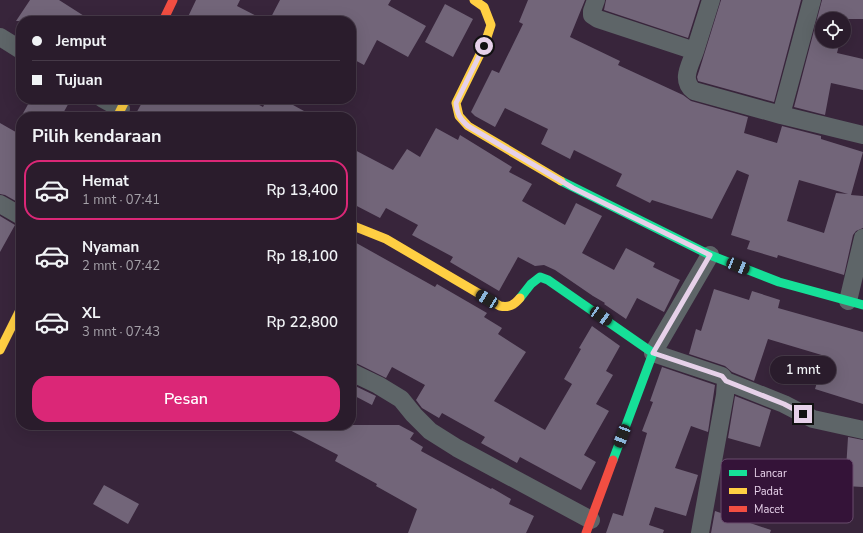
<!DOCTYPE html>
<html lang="id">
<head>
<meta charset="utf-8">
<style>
	:root { --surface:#2a1c2c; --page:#322534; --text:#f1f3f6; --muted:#a5a1a9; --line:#463a48; --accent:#db2777 }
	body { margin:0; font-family:"Nunito Sans",sans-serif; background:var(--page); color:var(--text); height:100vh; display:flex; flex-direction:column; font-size:15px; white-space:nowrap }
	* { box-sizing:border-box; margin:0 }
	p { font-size:13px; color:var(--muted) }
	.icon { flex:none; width:22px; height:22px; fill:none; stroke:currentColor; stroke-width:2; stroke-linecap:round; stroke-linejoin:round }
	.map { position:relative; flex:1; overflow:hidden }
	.details { position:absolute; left:16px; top:112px; width:340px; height:318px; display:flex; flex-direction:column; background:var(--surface); border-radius:16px; box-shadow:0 4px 16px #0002,0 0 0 1px var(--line) }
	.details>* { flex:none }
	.hud { position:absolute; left:16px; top:16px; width:340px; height:88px; border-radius:16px; box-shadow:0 4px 16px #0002,0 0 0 1px var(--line); display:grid; align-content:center; height:88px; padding:0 16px; background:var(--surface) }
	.buttons { position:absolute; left:815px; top:12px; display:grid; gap:8px }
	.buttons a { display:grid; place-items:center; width:36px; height:36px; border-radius:50%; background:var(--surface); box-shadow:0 4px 16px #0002,0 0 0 1px var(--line); font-size:20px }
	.end { position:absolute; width:18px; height:18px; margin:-9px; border:5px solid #e6d1e9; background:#111; box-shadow:0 0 0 2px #111 }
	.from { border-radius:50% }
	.bubble { position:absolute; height:28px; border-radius:14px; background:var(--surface); box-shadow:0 4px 16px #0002,0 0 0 1px var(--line); font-size:13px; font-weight:600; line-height:28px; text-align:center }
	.car { position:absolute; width:12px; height:24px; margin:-12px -6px; border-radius:5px; box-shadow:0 0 3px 1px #0007; background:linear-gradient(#222 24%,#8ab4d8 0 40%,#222 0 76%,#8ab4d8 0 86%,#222 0) }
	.hud b { display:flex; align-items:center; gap:14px; height:38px; font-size:15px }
	.hud b+b { border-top:1px solid var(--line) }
	.hud i { width:10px; height:10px; background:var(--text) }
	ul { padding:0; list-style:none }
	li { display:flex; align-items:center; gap:12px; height:60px; margin:0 8px 6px; padding:0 8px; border:2px solid transparent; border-radius:16px }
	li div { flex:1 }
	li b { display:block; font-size:15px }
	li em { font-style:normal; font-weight:600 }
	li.current { border-color:var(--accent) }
	li>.icon { width:36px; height:36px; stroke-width:1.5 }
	h2 { padding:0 16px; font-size:18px; line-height:48px }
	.cta { display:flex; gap:8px; margin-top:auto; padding:8px 16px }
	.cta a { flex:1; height:46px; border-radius:16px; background:var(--accent); color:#fff; font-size:16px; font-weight:600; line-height:46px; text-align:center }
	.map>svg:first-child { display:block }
</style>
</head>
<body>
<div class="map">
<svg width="863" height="533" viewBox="0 0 863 533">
	<rect width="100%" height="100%" fill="#38253b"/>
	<path fill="#726579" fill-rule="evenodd" d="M30,0h29l33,21h-76z
		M196,0h44l-3,6 29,15h-80z
		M280,0h111l-3,5 38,21 -18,31 -31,-17 -13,25 -13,-7v-37h-82z
		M528,0h57l-15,37 50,24 -2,4 65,30 8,6 57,16 -4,16 33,10 5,-17 39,10v3l42,13 -12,43 12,1v32l-7,3 -3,4 -9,40 -66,-20 -1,3 -30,-9 3,-8 -19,-6 18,-60 -12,-5 -25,49 -60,-19 -2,3 -34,-17 6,-12 -48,-24 -4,9 -29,-15 7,-15 -43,-21 -10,19 -20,-11 -4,-4 21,-42 7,3 24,-49 -4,-2zM799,180l49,14 -12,-1 -12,40 -37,-12z
		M606,0h94l-12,38 -84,-28z
		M721,0h80l-27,102 -76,-21 -1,-4 2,-6z
		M822,0h41v19h-18l-1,5v-5h-22v22h18l-3,12 26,6v31l-32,-7 -6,32 -31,-8z
		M445,4l28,15 -20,38 -28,-15z
		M31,99h40l-10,18h-40z
		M144,99h104l15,8 4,-8h15l33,18h-181z
		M0,123l21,12v69l-16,-9 -5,-1z
		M436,128l22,12 2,-5 52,32 -3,5 23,12 -10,17 43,24 11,-22 26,13 -20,37 32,17 12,-22 29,15 -2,4 27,13 -16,32 -27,-14 -11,21 -22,-15 1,-1 -12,-7 -38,-26 -11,-5 -9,1 -17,-9 -19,34 -49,-29 3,-5 -41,-22 6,-10 -32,-17 -6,10 -29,-15v-55l42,22 14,-21 13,8z
		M0,216l15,9 -15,27z
		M351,240l84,47 2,-3 50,29 -3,4 18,11 -4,6 28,18 -32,49 51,29 27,-46 -8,-5 17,-30 -2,-1 13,-22 28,20 -14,25 7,4 -17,29 13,7 -25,44 12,7 -15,28 -61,-33 -3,6 -36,-20 4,-6 -43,-24 -3,5 -17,-10 -6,-8 9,-15 -33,-18 -6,11 -30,-15 -5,-1z
		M714,289l35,11 3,-9 28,9 -2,8 85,24v72l-48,-15 10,-33 -57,-17 -14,42 -22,-9 -7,-6 -36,-12 7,-25 5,2z
		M662,367l53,18 -7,47 -17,-6 -16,42 23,7 -12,41 -31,-9 -6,18 15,5 -1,3h-57l7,-20 10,3 24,-83 -5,-2 11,-29 -3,-1z
		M351,384l25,12 -4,9 -21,-11z
		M735,396l36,14 -11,37 -32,-9z
		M280,425h119l15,8 -4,6 13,8 -2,4 70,38 1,-1 19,11 -2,5 25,12 -8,17h-118l9,-24 -41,-23 1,-2 -42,-23 3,-6z
		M848,437l15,3v47l-18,-1z
		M104,485l35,19 -11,20 -35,-20z
		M715,511l56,19 -1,3h-59z"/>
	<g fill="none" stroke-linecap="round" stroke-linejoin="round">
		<path stroke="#5e6568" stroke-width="18" d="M596,0l-4,11v4l6,4 97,32c-5,15 -15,29 -1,40l87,24 82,20
			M0,37l21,13
			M695,51l16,-51
			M103,99l18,10
			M781,115l31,-115
			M0,204l21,12
			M848,301l15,-63
			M351,372l27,13 23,14 13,16 16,16 27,17 134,72
			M726,381l58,23 29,15 50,11
			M700,533l25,-138 1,-14 -4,-5 -69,-23 57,-98"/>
		<path stroke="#16e098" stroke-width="9" d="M561,181l149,74 69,27 84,23
			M520,298l11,-14 9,-7 8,3 105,73 -40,107"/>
		<path stroke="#ffcf43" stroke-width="9" d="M474,0l10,7 7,18 -7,21 -28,57 3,13 9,10 93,55
			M117,117l9,-18
			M351,225l35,14 114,67c9,2 14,-1 20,-8
			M0,350l21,-42"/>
		<path stroke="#f24e42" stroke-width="9" d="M163,21l10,-21
			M586,533l27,-73"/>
	</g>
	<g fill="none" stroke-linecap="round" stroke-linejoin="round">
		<path stroke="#e6d1e9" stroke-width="5" d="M484,46l-28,57c1,11 4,16 12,23l105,62 137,67 -57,98 69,23 4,5 58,23 19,10"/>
	</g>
	<rect x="721" y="459" width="132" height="64" rx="6" fill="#341338" stroke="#694c6d" stroke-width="1"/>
	<rect x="729" y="470" width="18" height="6" fill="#16e098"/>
	<rect x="729" y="488" width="18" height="6" fill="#ffcf43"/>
	<rect x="729" y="506" width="18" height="6" fill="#f24e42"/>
	<g font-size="11" fill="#e6d1e9">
		<text x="754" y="477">Lancar</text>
		<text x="754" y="495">Padat</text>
		<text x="754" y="513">Macet</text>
	</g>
</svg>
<div class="buttons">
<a><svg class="icon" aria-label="locate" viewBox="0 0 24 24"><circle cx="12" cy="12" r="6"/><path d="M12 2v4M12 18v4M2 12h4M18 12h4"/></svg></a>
</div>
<i class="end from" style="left:484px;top:46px"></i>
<i class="end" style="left:803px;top:414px"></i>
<div class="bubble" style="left:770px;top:356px;width:66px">1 mnt</div>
<i class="car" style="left:738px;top:266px;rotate:112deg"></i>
<i class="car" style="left:487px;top:299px;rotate:301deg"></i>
<i class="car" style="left:601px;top:316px;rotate:125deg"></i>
<i class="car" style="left:622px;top:436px;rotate:201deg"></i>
<div class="hud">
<b><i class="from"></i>Jemput</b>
<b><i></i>Tujuan</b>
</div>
<section class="details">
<h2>Pilih kendaraan</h2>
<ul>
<li class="current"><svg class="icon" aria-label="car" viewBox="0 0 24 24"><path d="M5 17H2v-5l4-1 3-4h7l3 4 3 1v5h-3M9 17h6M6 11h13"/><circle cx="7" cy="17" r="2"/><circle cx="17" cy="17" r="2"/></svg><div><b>Hemat</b><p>1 mnt · 07:41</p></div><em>Rp 13,400</em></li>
<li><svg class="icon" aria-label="car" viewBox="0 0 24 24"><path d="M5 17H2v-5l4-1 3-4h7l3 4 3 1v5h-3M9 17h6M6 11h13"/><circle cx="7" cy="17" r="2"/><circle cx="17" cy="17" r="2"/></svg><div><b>Nyaman</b><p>2 mnt · 07:42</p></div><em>Rp 18,100</em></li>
<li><svg class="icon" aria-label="car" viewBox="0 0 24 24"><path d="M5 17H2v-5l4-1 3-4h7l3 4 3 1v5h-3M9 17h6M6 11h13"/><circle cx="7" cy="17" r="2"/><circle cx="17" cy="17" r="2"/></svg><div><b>XL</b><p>3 mnt · 07:43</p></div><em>Rp 22,800</em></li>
</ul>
<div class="cta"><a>Pesan</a></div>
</section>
</div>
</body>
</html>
